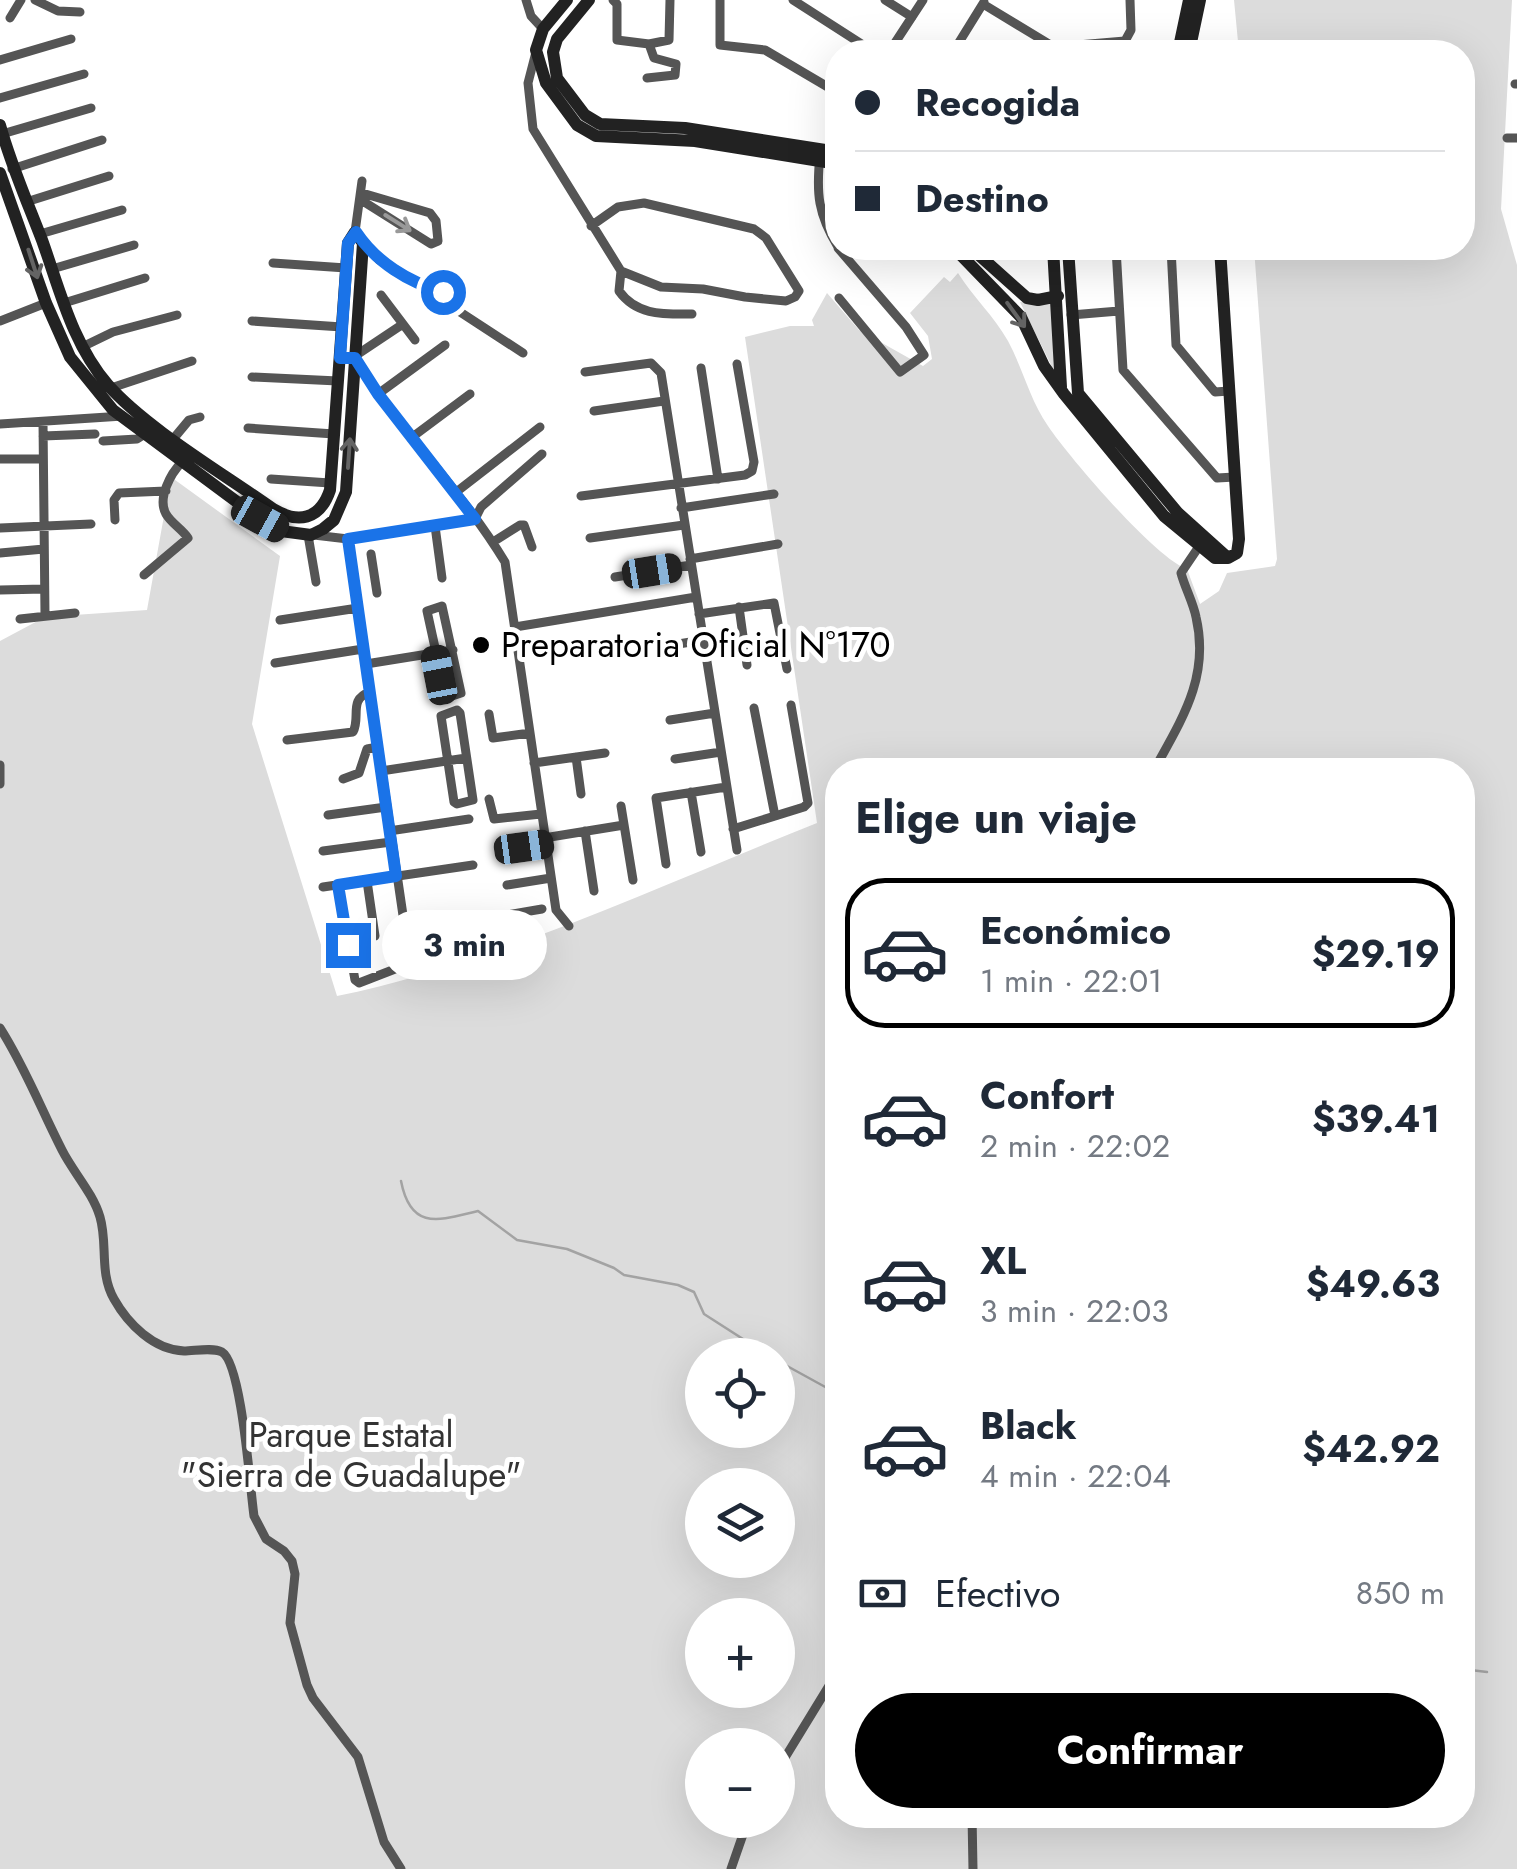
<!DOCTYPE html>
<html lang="es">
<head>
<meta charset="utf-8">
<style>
	:root { --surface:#fff; --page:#f6f6f7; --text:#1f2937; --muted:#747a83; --line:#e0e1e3; --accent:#000 }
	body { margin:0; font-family:Jost,sans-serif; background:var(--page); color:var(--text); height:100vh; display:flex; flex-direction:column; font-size:38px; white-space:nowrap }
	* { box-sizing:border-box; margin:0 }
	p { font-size:32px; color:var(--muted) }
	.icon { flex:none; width:55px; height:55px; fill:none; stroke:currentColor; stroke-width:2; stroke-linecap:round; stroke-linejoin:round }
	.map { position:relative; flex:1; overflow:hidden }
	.details { position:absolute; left:825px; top:758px; width:650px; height:1070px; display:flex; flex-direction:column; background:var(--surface); border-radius:40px; box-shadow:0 10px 40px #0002 }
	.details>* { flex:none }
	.top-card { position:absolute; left:825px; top:40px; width:650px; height:220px; border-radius:40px; box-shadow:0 10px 40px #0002; display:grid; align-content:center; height:220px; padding:0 30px; background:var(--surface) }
	.fabs { position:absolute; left:685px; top:1338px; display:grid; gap:20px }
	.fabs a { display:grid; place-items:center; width:110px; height:110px; border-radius:50%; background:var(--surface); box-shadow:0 10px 40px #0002; font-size:50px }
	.end { position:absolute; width:45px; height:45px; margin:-22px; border:12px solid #1a73e8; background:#fff; box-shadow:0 0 0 5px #fff }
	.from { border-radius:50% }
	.bubble { position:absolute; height:70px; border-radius:35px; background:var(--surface); box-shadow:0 10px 40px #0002; font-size:32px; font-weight:700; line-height:70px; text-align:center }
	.car { position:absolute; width:30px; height:60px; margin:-30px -15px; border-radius:12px; box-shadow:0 0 8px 2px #0007; background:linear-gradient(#222 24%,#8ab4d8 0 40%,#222 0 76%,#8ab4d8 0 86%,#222 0) }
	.top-card b { display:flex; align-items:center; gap:35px; height:95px; font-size:38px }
	.top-card b+b { border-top:2px solid var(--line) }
	.top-card i { width:25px; height:25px; background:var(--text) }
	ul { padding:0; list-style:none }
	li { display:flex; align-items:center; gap:30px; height:150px; margin:0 20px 15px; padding:0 10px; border:5px solid transparent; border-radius:40px }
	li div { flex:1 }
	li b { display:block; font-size:38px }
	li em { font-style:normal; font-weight:700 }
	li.active { border-color:var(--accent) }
	li>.icon { width:90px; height:90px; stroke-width:1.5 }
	h2 { padding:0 30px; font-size:45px; line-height:120px }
	.pay { display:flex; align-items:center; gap:25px; height:110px; padding:0 30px; font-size:38px }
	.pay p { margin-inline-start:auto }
	.button { display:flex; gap:20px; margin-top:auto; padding:20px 30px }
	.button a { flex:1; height:115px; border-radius:60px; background:var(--accent); color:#fff; font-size:40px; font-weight:700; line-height:115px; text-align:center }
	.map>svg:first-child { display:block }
</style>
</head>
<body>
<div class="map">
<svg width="1517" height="1869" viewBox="0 0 1517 1869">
	<rect width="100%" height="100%" fill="#fff"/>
	<path fill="#dcdcdc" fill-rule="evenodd" d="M1234,0h278l-11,209 16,56v1604h-1517v-1228l45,-24 102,-7 24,-133 109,79 -28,168 85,272c161,-33 327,-112 480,-173l-72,-486 45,-11h24l-2,-6 15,-27 32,37 64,36 9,-7 -4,-23 -18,-23 34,-36 6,5 8,-9c15,24 36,43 50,68 15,28 22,59 40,85 20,30 108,133 139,143l13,35 19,-13 8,-18 48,-7 2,-7 -23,-311h208v-196h-223zM838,770h624v1045h-624zM702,1355h76v75h-76zM702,1485h76v75h-76zM702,1615h76v75h-76zM702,1745h76v75h-76z
		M1057,299l2,82 -39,-79 19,2z"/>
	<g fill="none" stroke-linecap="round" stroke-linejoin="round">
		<path stroke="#a3a3a3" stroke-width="2.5" d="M401,1181c10,51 39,39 77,30l39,29 50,9 47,19 10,7 54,10 16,7 10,22 64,41
			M778,1361l60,33
			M1462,1669l25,3"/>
		<path stroke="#555" stroke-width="9" d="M35,0l23,11 22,1
			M526,0l5,16 12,13
			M613,0l4,4v36l32,4 20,-4 1,-40
			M720,0v45l45,5 73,43
			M793,0l81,52
			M885,0l27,17
			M983,4l71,43 71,-6 6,-11 -1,-30
			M10,18l11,-18
			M536,52l-8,31 5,46 88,142 40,16 42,2 42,8 41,4 9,-4 4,-6 -33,-53 -12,-9 -110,-26 -26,4 -27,19
			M889,52l34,-52
			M953,52l31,-50
			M0,60l71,-21
			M647,78l28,-3 1,-11 -22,-6 -5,-14
			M1515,84h2
			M0,98l84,-24
			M2,134l89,-26
			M1507,138h10
			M820,155c-4,39 -2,59 18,92
			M12,169l90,-29
			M361,200l70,44 7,-3 -2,-20 -6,-8 -68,-20
			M26,202l83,-26
			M355,232l7,-51
			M40,234l82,-24
			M363,243l16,17 46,28 18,5 14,17 66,43
			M838,248l68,79 18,28 -24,17 -61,-74
			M1116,248l7,122 94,108 18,-1
			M1171,248l5,97 39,47 14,-1
			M273,263l73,5
			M52,269l82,-24
			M621,271l-2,20c18,25 45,23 73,23
			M381,295l34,45
			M64,303l81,-25
			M1071,315l48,-4
			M0,321l46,-18
			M252,321l90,6
			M82,347l31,-15 64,-17
			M352,358l51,-34
			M356,361c45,70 106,130 149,201l51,348 13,16
			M701,368l17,111
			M585,372l66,-9 10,10 76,477
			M252,377l86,4
			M111,388l81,-27
			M378,394l67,-49
			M594,411l70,-10
			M43,422l2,193
			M0,424l123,-8
			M248,428l86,6
			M43,436l52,-2
			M174,438l15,-18 11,-3
			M411,438l59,-44
			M103,441l34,-2 8,-5
			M0,459h43
			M271,479l59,4
			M455,493l85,-66
			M581,496l164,-21 7,-4 2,-9 -17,-98
			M681,508l93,-14
			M115,520l-1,-20 5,-7 47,-2
			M435,526l7,52
			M0,528l91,-4
			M308,535l8,47
			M314,535l34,4 127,-20 6,-12 61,-53
			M590,538l94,-13
			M348,539l57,390 13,1 124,-21
			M493,542l27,-17h4l8,22
			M0,553l44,-4
			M371,554l6,39
			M690,559l88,-15
			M144,575l44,-37c-6,-9 -17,-15 -22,-24 -9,-16 5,-41 16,-52
			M615,577l76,-12
			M0,590l44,-1
			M442,606l19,87 -15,5 -19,-87z
			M739,607l8,58
			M699,614l75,-11 13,66
			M20,619l55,-6
			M280,620l78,-12
			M515,627l181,-30
			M666,646l37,-6
			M275,663l88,-14
			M366,664l87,-14
			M754,708l21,108
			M457,710l3,3 13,87 -16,4 -3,-2 -13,-86z
			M489,714l4,24 37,-5
			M670,720l45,-7
			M287,740l66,-8c8,-15 -5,-33 17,-40
			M576,757l5,37
			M675,759l46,-7
			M534,763l71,-10
			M0,765v19
			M1154,770c28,-51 56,-93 42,-153 -3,-15 -11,-29 -15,-44l19,-28
			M381,771l85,-13
			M343,779l16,-6 8,-24 11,-2
			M691,792l10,60
			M489,799l5,20 47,-5
			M621,806l12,74
			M328,815l58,-8
			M733,829l71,-22 4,-4 -17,-98
			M389,831l80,-12
			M585,831l9,60
			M544,838l80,-13
			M502,850l43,-6
			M323,851l68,-9
			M666,864l-10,-66 70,-11
			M367,881l8,55
			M338,885l17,95 4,3 49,-19
			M507,885l44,-7
			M323,887l150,-22
			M0,1028c25,39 41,81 62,122 11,22 31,43 38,67 8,27 -1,56 14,82 14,25 40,51 70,52 11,0 28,-4 38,1 20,12 28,137 32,164l12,23 18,12 8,10 3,13 -5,49 17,62 6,13 45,59 26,85 17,27
			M778,1769l60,-98
			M972,1815l1,54
			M731,1869l17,-49"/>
		<path stroke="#222" stroke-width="12" d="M567,0l-24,29 -7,21 10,33 31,42 19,11 99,5 143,23
			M589,0l-32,39 -4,13 4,26 28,37 15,9 85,4 153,24
			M1178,52l11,-52
			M1189,52l11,-52
			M0,125c11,40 27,76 42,115 18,50 30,103 66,145 39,44 116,89 165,124 25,15 47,11 57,-19l18,-247 7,-11 8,11 -17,249 -12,28 -11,9 -12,6 -30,-4 -21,-12 -147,-109 -43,-53 -24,-54 -46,-130
			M954,248l67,69 23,49 20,28 100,122 51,42h13
			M971,248l56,50 11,2 20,-4
			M1053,248l8,139
			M1068,248l10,145 100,120 50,45
			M1220,248l19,291 -2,14 -9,5"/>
	</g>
	<defs><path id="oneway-shaft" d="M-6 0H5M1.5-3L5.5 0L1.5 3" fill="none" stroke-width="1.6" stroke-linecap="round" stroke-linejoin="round" transform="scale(2.5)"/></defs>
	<use stroke="#999" href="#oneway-shaft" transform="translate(398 223) rotate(32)"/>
	<g stroke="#646464">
		<use href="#oneway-shaft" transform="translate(33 264) rotate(72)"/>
		<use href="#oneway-shaft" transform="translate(1016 315) rotate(54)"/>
		<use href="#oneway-shaft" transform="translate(349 453) rotate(-86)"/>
	</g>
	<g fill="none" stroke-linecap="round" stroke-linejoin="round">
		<path stroke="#1a73e8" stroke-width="12" d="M348,945l-10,-60 58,-9 -48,-337 127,-20 -97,-125 -23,-36h-15l8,-115 8,-11c20,30 52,50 87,60"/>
	</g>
	<circle fill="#000" stroke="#fff" stroke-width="4" cx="481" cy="645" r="10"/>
	<g text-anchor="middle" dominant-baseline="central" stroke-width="10" stroke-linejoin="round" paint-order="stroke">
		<g font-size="35" fill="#000" stroke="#fff" text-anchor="start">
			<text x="501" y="645">Preparatoria Oficial N°170</text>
		</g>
		<g font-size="35" fill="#333" stroke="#fff">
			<text x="351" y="1435">Parque Estatal<tspan x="351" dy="40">"Sierra de Guadalupe"</tspan></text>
		</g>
	</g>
</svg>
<div class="fabs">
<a><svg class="icon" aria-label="locate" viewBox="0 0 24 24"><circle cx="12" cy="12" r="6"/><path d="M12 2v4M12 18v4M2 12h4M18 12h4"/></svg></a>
<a><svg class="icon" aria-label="layers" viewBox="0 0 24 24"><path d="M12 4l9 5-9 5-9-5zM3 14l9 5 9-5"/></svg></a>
<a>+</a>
<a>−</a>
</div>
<i class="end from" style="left:443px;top:292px"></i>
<i class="end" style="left:348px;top:945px"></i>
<div class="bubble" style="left:382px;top:910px;width:165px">3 min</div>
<i class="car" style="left:260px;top:519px;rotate:119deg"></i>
<i class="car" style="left:652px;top:571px;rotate:81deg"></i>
<i class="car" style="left:439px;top:675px;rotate:349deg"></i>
<i class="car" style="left:524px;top:847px;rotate:82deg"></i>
<div class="top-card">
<b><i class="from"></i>Recogida</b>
<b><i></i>Destino</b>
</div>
<section class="details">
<h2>Elige un viaje</h2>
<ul>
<li class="active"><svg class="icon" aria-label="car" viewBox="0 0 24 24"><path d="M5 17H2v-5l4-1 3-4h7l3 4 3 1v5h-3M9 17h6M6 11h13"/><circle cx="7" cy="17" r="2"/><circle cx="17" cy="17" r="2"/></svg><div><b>Económico</b><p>1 min · 22:01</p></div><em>$29.19</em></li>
<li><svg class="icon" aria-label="car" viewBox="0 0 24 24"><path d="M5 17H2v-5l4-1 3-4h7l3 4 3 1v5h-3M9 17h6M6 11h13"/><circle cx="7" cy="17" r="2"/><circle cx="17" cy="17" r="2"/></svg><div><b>Confort</b><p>2 min · 22:02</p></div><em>$39.41</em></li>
<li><svg class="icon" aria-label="car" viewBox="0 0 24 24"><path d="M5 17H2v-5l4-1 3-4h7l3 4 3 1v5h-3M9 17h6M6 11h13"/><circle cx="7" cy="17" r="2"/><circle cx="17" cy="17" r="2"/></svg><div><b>XL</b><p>3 min · 22:03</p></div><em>$49.63</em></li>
<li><svg class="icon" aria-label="car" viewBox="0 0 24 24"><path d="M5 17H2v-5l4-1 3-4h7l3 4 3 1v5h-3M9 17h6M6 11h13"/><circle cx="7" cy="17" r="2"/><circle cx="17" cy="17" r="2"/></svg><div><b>Black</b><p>4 min · 22:04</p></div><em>$42.92</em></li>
</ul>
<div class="pay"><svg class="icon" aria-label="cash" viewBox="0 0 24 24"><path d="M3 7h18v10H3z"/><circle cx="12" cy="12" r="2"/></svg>Efectivo<p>850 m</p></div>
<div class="button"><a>Confirmar</a></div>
</section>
</div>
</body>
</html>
